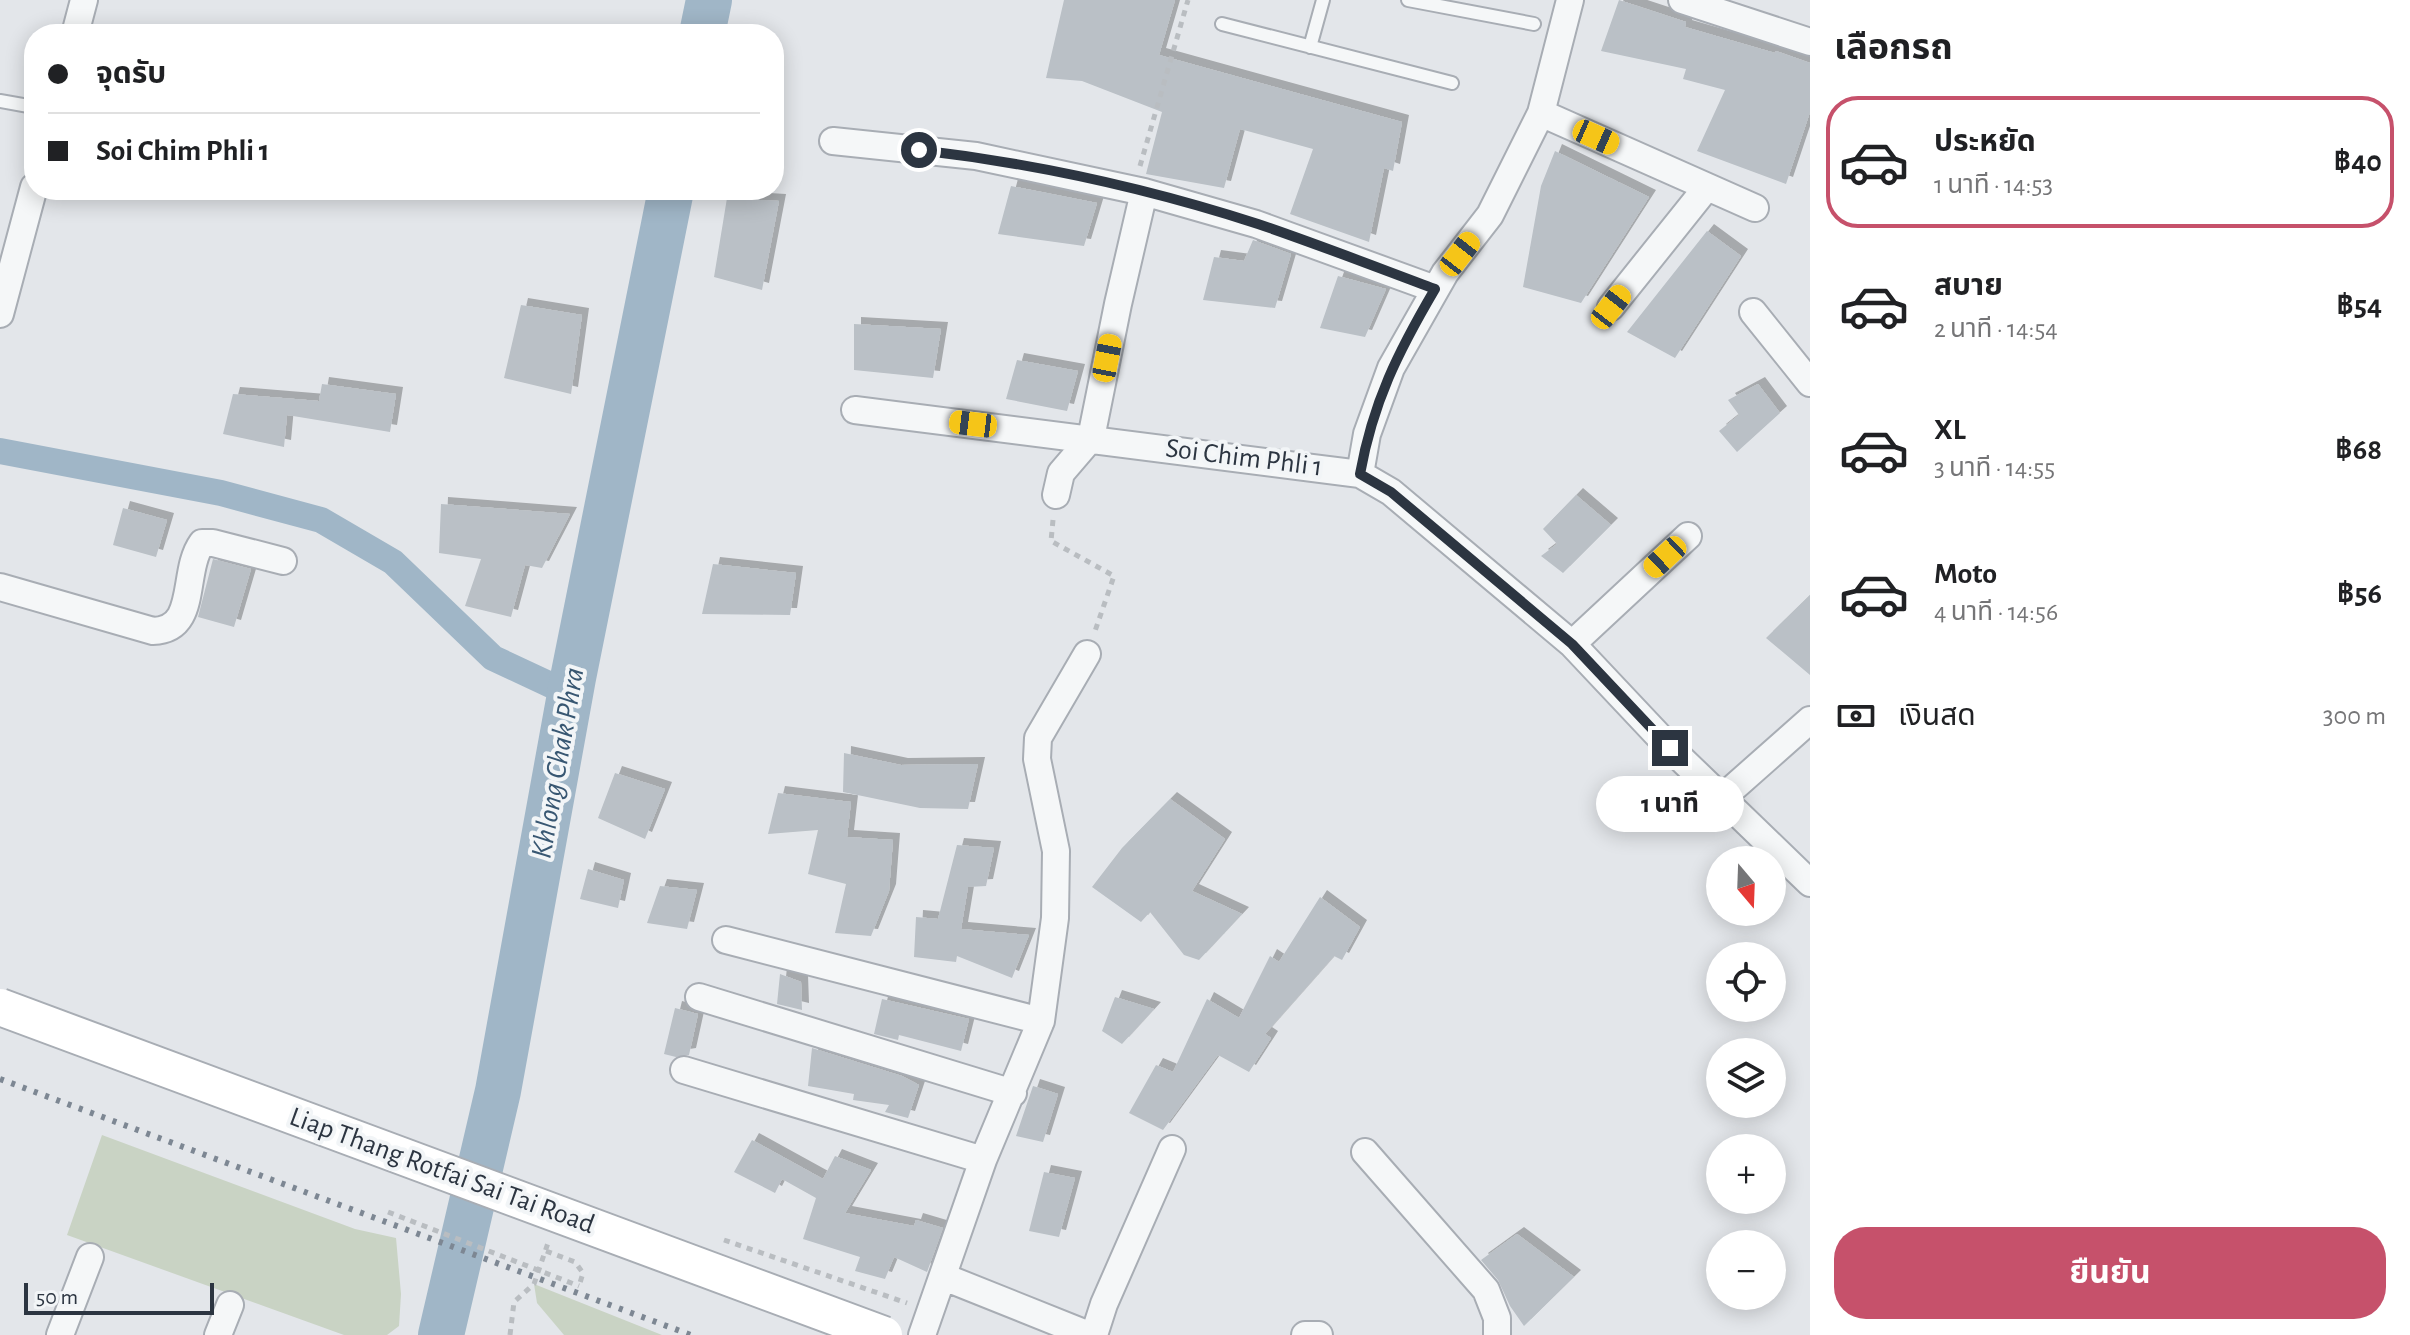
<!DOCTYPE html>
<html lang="th">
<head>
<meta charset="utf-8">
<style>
	:root { --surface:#fff; --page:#f2f2f2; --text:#202124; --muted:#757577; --line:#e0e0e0; --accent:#c6516b }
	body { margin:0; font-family:"Alegreya Sans","Noto Sans Thai",sans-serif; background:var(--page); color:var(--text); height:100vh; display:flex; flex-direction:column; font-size:30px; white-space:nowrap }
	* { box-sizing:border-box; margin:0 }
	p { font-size:26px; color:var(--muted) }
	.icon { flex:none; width:44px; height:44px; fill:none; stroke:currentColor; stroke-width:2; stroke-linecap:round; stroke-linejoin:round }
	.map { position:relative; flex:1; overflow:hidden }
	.details { display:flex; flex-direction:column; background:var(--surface); width:600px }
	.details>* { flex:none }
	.banner { position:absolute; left:24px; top:24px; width:760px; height:176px; border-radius:32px; box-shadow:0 4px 20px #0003; display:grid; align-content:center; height:176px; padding:0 24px; background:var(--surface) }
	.needle { width:52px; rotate:161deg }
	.controls { position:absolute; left:1706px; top:846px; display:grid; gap:16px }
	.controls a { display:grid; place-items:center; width:80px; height:80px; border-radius:50%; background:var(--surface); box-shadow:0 4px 20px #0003; font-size:40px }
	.scale { position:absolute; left:24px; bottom:20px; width:190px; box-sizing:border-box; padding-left:8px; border:4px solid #2c3541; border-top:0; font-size:22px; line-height:28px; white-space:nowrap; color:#2c3541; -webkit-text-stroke:6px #f2f5f7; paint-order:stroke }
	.end { position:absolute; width:36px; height:36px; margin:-18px; border:10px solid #2c3541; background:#fff; box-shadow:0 0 0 4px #fff }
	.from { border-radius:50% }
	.bubble { position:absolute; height:56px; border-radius:28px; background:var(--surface); box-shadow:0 4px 20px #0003; font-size:26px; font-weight:700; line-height:56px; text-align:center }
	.car { position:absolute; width:24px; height:48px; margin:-24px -12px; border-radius:10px; box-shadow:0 0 6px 2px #0007; background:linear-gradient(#f5c518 24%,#345 0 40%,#f5c518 0 76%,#345 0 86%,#f5c518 0) }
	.banner b { display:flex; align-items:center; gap:28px; height:76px; font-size:30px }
	.banner b+b { border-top:2px solid var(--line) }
	.banner i { width:20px; height:20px; background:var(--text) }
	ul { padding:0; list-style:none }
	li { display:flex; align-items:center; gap:24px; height:132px; margin:0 16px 12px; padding:0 8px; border:4px solid transparent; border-radius:32px }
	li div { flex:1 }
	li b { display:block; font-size:30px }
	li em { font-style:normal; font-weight:700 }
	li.selected { border-color:var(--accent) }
	li>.icon { width:72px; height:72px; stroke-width:1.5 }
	h2 { padding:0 24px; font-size:36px; line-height:96px }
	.pay { display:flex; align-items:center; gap:20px; height:88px; padding:0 24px; font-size:30px }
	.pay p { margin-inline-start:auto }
	.button { display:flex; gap:16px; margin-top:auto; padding:16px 24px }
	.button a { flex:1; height:92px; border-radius:32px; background:var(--accent); color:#fff; font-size:32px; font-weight:700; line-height:92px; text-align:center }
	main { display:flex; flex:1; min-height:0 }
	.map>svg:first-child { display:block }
</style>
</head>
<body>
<main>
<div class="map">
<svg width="1810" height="1335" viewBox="0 0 1810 1335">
	<defs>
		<filter id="shadow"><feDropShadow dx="7" dy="-7" stdDeviation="0" flood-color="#0004"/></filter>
	</defs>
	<rect width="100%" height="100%" fill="#e3e6ea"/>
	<path fill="#c9d3c4" d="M102,1135l253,94 41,9 5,56 -2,32 -12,9h-43l-277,-100z
		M534,1284l128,51h-98l-27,-32z"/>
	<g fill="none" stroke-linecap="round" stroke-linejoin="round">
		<path stroke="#a0b6c7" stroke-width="26" d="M0,451l221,42 100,27 72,42 100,96 77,36"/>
		<path stroke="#a0b6c7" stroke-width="46" d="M702,34l7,-34
			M441,1335l57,-244 75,-413 98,-488"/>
	</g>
	<path fill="#bac0c6" filter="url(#shadow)" d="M1064,0h111l-16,55 243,67 -9,49 -9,-3 -15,74 -79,-28 23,-65 -73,-20 -16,59 -78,-14 16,-62 -80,-31 -36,-3z
		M1619,0l67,22 -1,5 90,26 1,-2 34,12v49l-24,72 -89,-33 28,-61 -42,-11 3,-10 -85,-18z
		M1555,151l94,46 -68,106 -58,-16 18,-101z
		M1011,186l86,17 -13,43 -86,-12z
		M727,198l52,3 -17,89 -48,-13z
		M1707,231l34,25 -66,102 -48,-26z
		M1253,240l38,14 -16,54 -72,-8 11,-43 30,4z
		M1338,276l48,13 -21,48 -45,-9z
		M521,305l61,10 -11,79 -67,-16z
		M854,324l87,5 -8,49 -79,-8z
		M1017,360l61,11 -11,40 -61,-12z
		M322,384l74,10 -6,38 -103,-17 -3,32 -61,-13 10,-40 86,7z
		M1758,384l22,29 -43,39 -18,-21 20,-16 -11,-15z
		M1576,495l35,30 -48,48 -22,-17 16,-12 -14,-15z
		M441,504l129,10 -28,54 -17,-3 -14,52 -46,-11 16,-47 -42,-6z
		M123,508l44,12 -11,37 -43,-12z
		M213,559l38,10 -17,58 -36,-10z
		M713,564l83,9 -6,42 -88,-1z
		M1810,595v80l-44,-37z
		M844,753l57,12 77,-1 -10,45 -48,-1 -77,-16z
		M615,773l50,16 -20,50 -47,-21z
		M778,793l73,9 -4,35 46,3 -4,51 -18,45 -36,-3 11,-49 -38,-10 10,-44 -50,4z
		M1170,799l55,40 -33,52 50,23 -43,46 -15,-5 -34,-43 -9,10 -49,-35 30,-39z
		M957,845l37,3 -8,38 -18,1 -7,42 68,6 -17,43 -55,-22 -1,6 -42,-5 2,-40 22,2z
		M588,869l36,11 -6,28 -38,-9z
		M660,886l37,4 -10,39 -40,-6z
		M1320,897l40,30 -18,33 -8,-4 -69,78 6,4 -22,34 -31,-17 -55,75 -34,-17 27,-48 17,7 34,-73 32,19 31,-62 9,6z
		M780,974l21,8 1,28 -25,-6z
		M1115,997l39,12 -32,35 -20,-13z
		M882,999l87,20 -8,32 -62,-16 -1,5 -24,-6z
		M675,1008l23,6 -9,41 -13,2 -12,-3z
		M812,1048l90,28 17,9 -11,33 -23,-6 4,-7 -36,-5 1,-6 -46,-8z
		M1033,1086l25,8 -15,48 -27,-6z
		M752,1140l71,39 12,-23 36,14 -26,43 69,13 2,-6 27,8 -16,44 -33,-15 -9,22 -30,-8 5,-14 -57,-18 13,-41 -34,-19 -7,14 -41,-21z
		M1044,1172l31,6 -16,59 -30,-6z
		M1517,1234l57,43 -50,49 -14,-20 -12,-26 -17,-20z"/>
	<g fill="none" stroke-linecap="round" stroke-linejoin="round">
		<defs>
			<path id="service" d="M1408,0l126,24
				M1222,24l230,59
				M1310,47l13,-47
				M0,101l34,6"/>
			<path id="minor" d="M1682,0l128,42
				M75,34l9,-34
				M1541,113l214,95
				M833,141l143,15 168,36 112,32 179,65
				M1611,307l96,-120
				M1753,312l57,71
				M0,314l34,-127
				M855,410l505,64 31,18 181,152 98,104 140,135
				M1360,474l7,-40 24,-66 54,-95 45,-58 51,-102 29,-113
				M1056,495l5,-22 30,-35 27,-134 26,-112
				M0,587l153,44c46,-1 28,-59 49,-88h11l70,18
				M1572,644l116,-108
				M1723,797l87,-77
				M726,940l315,81
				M699,997l314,96
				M684,1070l299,90
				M1365,1152l121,138 11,28v17
				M944,1277l145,58
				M60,1335l30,-78
				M218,1335l12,-30
				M922,1335l61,-175 58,-139 14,-103 1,-67 -19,-92 1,-21 49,-84
				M1094,1335l10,-31 68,-155
				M1305,1335h14"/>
		</defs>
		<use href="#service" stroke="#a8adb4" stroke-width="16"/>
		<use href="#minor" stroke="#a8adb4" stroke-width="30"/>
		<path stroke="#b9bdc1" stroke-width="5" stroke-dasharray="6 6" stroke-linecap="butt" d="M1140,166l48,-166
			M1053,520l-2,21 63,35 -20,58
			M724,1240l183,63
			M546,1251l29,11 8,11 -4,13
			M510,1335l4,-33 20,-18 15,-44"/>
		<use href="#service" stroke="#f5f7f8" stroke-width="12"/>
		<use href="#minor" stroke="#f5f7f8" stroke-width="26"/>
		<path stroke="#7d8793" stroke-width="6" stroke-dasharray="4 8" stroke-linecap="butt" d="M0,1079l691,256"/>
		<defs>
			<path id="secondary-bridge" d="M0,1007l884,328"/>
		</defs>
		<use href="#secondary-bridge" stroke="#a8adb4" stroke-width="40" stroke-linecap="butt"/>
		<path stroke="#b9bdc1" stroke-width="5" stroke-dasharray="6 6" stroke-linecap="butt" d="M388,1212l191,74"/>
		<use href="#secondary-bridge" stroke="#fff" stroke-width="36"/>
	</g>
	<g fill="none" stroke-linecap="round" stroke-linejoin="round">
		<path stroke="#2c3541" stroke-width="10" d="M919,150c112,13 231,39 339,74 59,20 118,43 177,65 -37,63 -62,113 -75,185l31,18 181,152 98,104"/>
	</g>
	<g text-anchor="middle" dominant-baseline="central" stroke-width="8" stroke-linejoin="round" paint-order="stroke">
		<g font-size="28" fill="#2c3541" stroke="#f2f5f7">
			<text transform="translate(1244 458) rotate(7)">Soi Chim Phli 1</text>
			<text transform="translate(442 1171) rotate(20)">Liap Thang Rotfai Sai Tai Road</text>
		</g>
		<g font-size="30" font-style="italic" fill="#385772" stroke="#f2f5f7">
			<text transform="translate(558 763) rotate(-80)">Khlong Chak Phra</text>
		</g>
	</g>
</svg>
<div class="controls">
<a><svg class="needle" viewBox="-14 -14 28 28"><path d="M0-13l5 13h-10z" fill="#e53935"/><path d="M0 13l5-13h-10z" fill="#757577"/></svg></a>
<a><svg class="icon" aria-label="locate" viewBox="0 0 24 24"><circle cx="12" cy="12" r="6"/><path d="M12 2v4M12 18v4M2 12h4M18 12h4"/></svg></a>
<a><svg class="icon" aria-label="layers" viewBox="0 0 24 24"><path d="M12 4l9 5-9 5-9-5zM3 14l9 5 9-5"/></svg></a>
<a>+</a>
<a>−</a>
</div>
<div class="scale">50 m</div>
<i class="end from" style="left:919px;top:150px"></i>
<i class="end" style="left:1670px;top:748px"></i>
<div class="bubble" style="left:1596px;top:776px;width:148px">1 นาที</div>
<i class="car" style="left:1596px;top:137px;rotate:114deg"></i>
<i class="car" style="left:1460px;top:254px;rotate:38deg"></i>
<i class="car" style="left:1611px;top:307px;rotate:38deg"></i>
<i class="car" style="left:1107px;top:358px;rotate:11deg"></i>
<i class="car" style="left:973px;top:424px;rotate:277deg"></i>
<i class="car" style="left:1665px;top:557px;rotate:227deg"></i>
<div class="banner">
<b><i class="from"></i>จุดรับ</b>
<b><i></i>Soi Chim Phli 1</b>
</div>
</div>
<section class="details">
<h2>เลือกรถ</h2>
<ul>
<li class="selected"><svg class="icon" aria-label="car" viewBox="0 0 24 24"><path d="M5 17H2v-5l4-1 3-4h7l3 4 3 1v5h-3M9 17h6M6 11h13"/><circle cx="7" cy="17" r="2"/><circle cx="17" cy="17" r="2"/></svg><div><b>ประหยัด</b><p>1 นาที · 14:53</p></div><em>฿40</em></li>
<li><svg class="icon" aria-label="car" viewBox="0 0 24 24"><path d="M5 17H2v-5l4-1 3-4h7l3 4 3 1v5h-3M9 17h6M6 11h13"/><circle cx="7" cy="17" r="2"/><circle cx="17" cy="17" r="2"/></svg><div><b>สบาย</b><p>2 นาที · 14:54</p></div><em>฿54</em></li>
<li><svg class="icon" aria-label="car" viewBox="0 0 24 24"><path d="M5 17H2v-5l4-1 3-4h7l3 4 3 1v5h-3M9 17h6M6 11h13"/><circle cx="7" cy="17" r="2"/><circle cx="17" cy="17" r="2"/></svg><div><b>XL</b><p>3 นาที · 14:55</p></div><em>฿68</em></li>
<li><svg class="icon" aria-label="car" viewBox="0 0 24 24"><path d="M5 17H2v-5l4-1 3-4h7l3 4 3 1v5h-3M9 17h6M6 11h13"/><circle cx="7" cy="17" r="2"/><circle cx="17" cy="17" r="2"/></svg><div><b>Moto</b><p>4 นาที · 14:56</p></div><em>฿56</em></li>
</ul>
<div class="pay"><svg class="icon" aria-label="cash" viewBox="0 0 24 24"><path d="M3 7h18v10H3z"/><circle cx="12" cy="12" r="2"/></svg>เงินสด<p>300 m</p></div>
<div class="button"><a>ยืนยัน</a></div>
</section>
</main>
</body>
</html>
